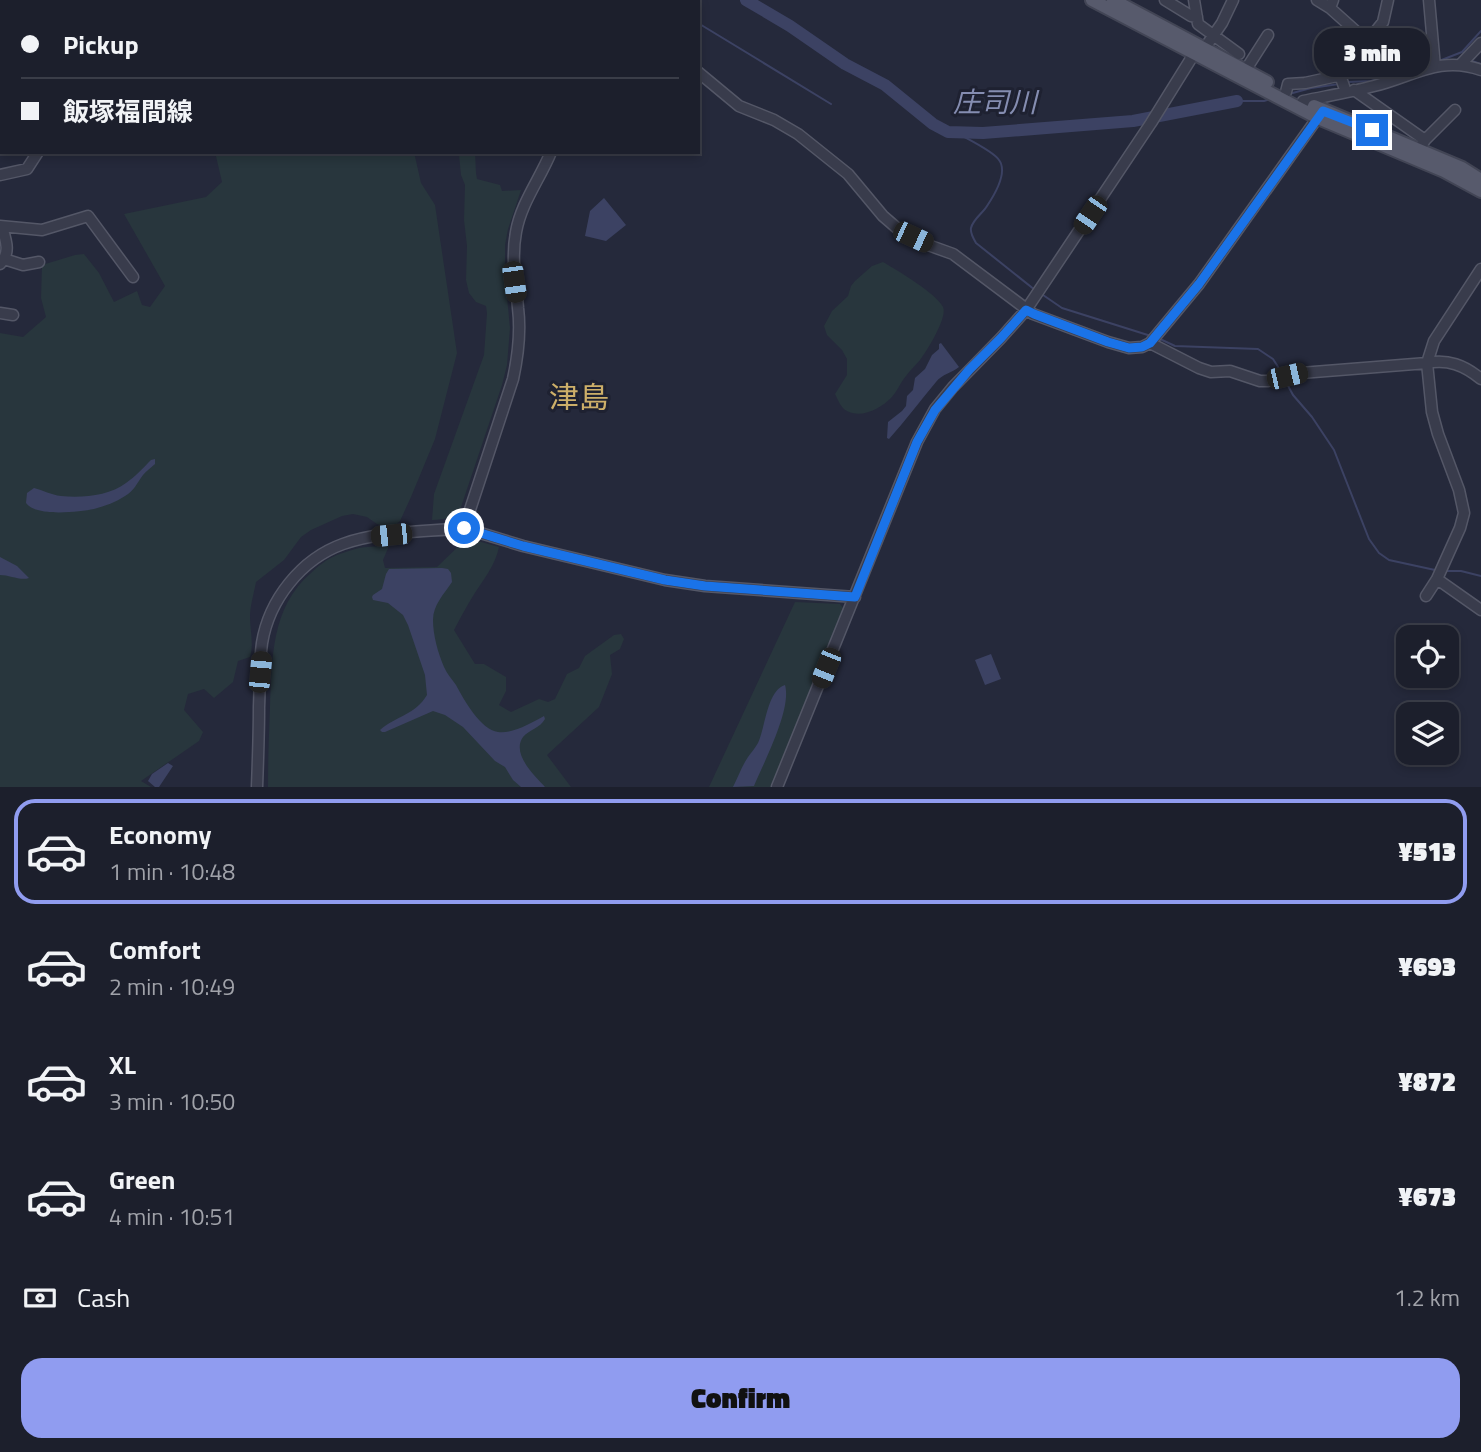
<!DOCTYPE html>
<html lang="en">
<head>
<meta charset="utf-8">
<style>
	:root { --surface:#1c1f2c; --page:#292c38; --text:#f1f3f6; --muted:#a0a2a9; --line:#3a3d48; --accent:#909cf0 }
	body { margin:0; font-family:"Titillium Web","Noto Sans JP",sans-serif; background:var(--page); color:var(--text); height:100vh; display:flex; flex-direction:column; font-size:26px; white-space:nowrap }
	* { box-sizing:border-box; margin:0 }
	p { font-size:23px; color:var(--muted) }
	.icon { flex:none; width:38px; height:38px; fill:none; stroke:currentColor; stroke-width:2; stroke-linecap:round; stroke-linejoin:round }
	.map { position:relative; height:787px; overflow:hidden }
	.panel { display:flex; flex-direction:column; background:var(--surface); flex:1 }
	.panel>* { flex:none }
	.guide { position:absolute; left:0px; top:0px; width:700px; height:154px; box-shadow:0 4px 10px #0003,0 0 0 2px var(--line); display:grid; align-content:center; height:154px; padding:0 21px; background:var(--surface) }
	.buttons { position:absolute; left:1396px; top:625px; display:grid; gap:14px }
	.buttons a { display:grid; place-items:center; width:63px; height:63px; border-radius:14px; background:var(--surface); box-shadow:0 4px 10px #0003,0 0 0 2px var(--line); font-size:35px }
	.end { position:absolute; width:32px; height:32px; margin:-16px; border:9px solid #1a73e8; background:#fff; box-shadow:0 0 0 4px #fff }
	.from { border-radius:50% }
	.bubble { position:absolute; height:49px; border-radius:21px; background:var(--surface); box-shadow:0 4px 10px #0003,0 0 0 2px var(--line); font-size:23px; font-weight:800; line-height:49px; text-align:center }
	.car { position:absolute; width:21px; height:42px; margin:-21px -10px; border-radius:9px; box-shadow:0 0 5px 2px #0007; background:linear-gradient(#222 24%,#8ab4d8 0 40%,#222 0 76%,#8ab4d8 0 86%,#222 0) }
	.guide b { display:flex; align-items:center; gap:24px; height:66px; font-size:26px }
	.guide b+b { border-top:2px solid var(--line) }
	.guide i { width:18px; height:18px; background:var(--text) }
	ul { padding:12px 0 0; list-style:none }
	li { display:flex; align-items:center; gap:21px; height:105px; margin:0 14px 10px; padding:0 7px; border:4px solid transparent; border-radius:21px }
	li div { flex:1 }
	li b { display:block; font-size:26px }
	li em { font-style:normal; font-weight:800 }
	li.selected { border-color:var(--accent) }
	li>.icon { width:63px; height:63px; stroke-width:1.5 }
	.pay { display:flex; align-items:center; gap:18px; height:77px; padding:0 21px; font-size:26px }
	.pay p { margin-inline-start:auto }
	.cta { display:flex; gap:14px; margin-top:auto; padding:14px 21px }
	.cta a { flex:1; height:80px; border-radius:21px; background:var(--accent); color:#111; font-size:28px; font-weight:800; line-height:80px; text-align:center }
	.map>svg:first-child { display:block }
</style>
</head>
<body>
<div class="map">
<svg width="1481" height="787" viewBox="0 0 1481 787">
	<rect width="100%" height="100%" fill="#25293b"/>
	<path fill="#28363d" d="M197,0h152l1,2h-155z
		M215,152h199l7,31 14,22 22,148 -22,86 -24,58 -11,24 -5,4 -11,1 -7,-2 -10,-7 -14,-3 -11,2 -31,14 -10,7 -17,23 -28,22c-2,11 -6,24 -6,35 0,13 4,27 0,40l-12,4 -5,21 -19,16 -10,-9 -16,5 -4,16 19,22 -4,9 -58,40 10,6h-151v-454l23,4 23,-20 -5,-19 1,-33 33,-10 9,-1 15,19 15,29 23,-11 5,14 8,2 15,-21 -41,-72 82,-17 16,-15z
		M460,152h15l1,21 1,6 23,6 2,6 19,-1 -13,39 -3,16v31l5,52 -3,37 -5,20 -41,122c-7,12 -16,12 -29,13l2,-26 50,-139 3,-42 -1,-7 -10,-4 -7,-9 -3,-13 1,-34 -3,-26 1,-35 -4,-10 -2,-20z
		M883,262c15,9 53,31 60,45 5,10 -16,44 -23,53 -4,5 -10,10 -14,16 -6,7 -9,16 -15,22 -10,10 -29,21 -44,13 -6,-3 -9,-11 -12,-17l12,-19v-16l-5,-9 -15,-15 -3,-9 8,-15 16,-15 3,-10 4,-5 17,-15z
		M467,538l32,9c-4,19 -16,33 -26,49 -7,11 -13,23 -19,34l21,34h9l22,13v14l-7,14 12,7 28,-13 9,3 7,-3 12,-25 12,-6 6,-12 29,-21 7,-1 3,5 -4,10 -10,6 2,19 -13,33 -52,48 24,32h-303c0,-27 1,-54 2,-80 2,-48 1,-100 41,-134 7,-7 16,-14 26,-18 9,-3 21,-8 31,-8 7,-1 14,0 21,-1l-6,14 2,8 52,-1z
		M795,602l45,2 4,5 -73,178h-62z"/>
	<path fill="#3c4263" d="M604,198l22,27 -20,16 -21,-5 5,-25z
		M941,343l18,24c-7,6 -17,7 -23,15 -16,19 -30,38 -47,57l-2,-1 1,-16 14,-11 4,-5 1,-10 6,-6 2,-12 10,-9 7,-14 7,-6v-5z
		M155,459v5c-4,4 -9,7 -12,11 -6,8 -9,16 -18,21 -9,6 -20,10 -31,13 -16,3 -58,8 -68,-6l1,-10 7,-5c9,2 17,7 27,8 21,2 48,0 65,-13 9,-6 17,-15 25,-23z
		M0,557l17,9 12,12c-9,3 -19,-3 -29,-3z
		M442,568l6,1 3,4 1,9c-8,12 -19,23 -19,38 0,15 5,33 11,47 3,7 8,12 12,18 8,15 25,45 42,47 15,2 33,-9 46,-16l1,3c-5,9 -16,11 -22,18 -12,17 12,39 22,50h-24l-8,-7 -8,-13 -10,-6 -32,-34 -18,-12 -12,-4 -48,21h-3l-2,-2c16,-14 35,-15 47,-35l-2,-20 -17,-50 -5,-10 -15,-12 -15,-3 -1,-3 1,-2 9,-6 4,-15 3,-5z
		M991,654l10,25 -16,6 -10,-25z
		M785,685c7,24 -21,77 -31,101l-21,1c5,-10 9,-21 15,-30 3,-4 7,-9 10,-14 7,-14 9,-53 27,-58z
		M168,763l5,3 -14,21h-4l-7,-6 4,-7z"/>
	<g fill="none" stroke-linecap="round" stroke-linejoin="round">
		<path stroke="#3c4263" stroke-width="2" d="M661,0l3,2
			M698,23l133,81
			M1469,60l12,4
			M1439,61l23,-9 19,-21
			M1348,82l23,-1 32,-9
			M1289,94l22,-6 28,-4
			M1237,101h27l6,-2
			M957,133c10,6 36,18 42,27 9,12 -4,34 -12,46 -4,7 -14,13 -16,22 -1,5 2,10 5,15l59,47
			M1043,295l19,13 89,28
			M1160,339l15,7 83,3 15,10 9,14
			M1286,382l7,13 19,22 22,33 35,89 10,14 10,7 46,10
			M1444,571h17l20,5"/>
		<path stroke="#3c4263" stroke-width="12" d="M746,0l44,26 55,38 40,21 48,39 15,8 35,1 150,-12 104,-20"/>
		<defs>
			<path id="minor" d="M577,0l3,2
				M1165,0l26,16 6,1
				M1194,0l4,24 41,30
				M1317,0l13,8
				M1333,0l-3,8 38,34
				M1429,0l6,67
				M53,2l1,-2
				M151,2l1,-2
				M564,2v-2
				M1204,49l18,-26 11,-23
				M1461,64l20,-21
				M1245,71l23,-36
				M0,72l2,-2
				M698,72l41,34 35,14 24,14 50,40 35,42 15,13 30,16 25,9 80,60 75,28 21,6 13,-1 8,-4 49,-59 122,-171
				M1354,90l71,50
				M1286,92l2,-8 17,-1 32,-7 4,2
				M1346,92l-5,-14 2,-6 40,-50 5,-22
				M1303,101c24,-5 48,-9 71,-15 38,-9 66,-31 107,-16
				M1422,145l3,-5 30,-30
				M551,152c-11,27 -30,51 -35,80 -5,26 0,51 2,76 3,24 0,48 -5,71l-49,149 59,18 142,34 40,6 150,11
				M0,175l27,-6 11,-17
				M0,226l42,4 46,-14 45,61
				M4,259l19,6 16,-3
				M0,264c11,-11 6,-24 2,-37
				M0,313l13,2
				M1150,343l49,25 12,4 19,-1 30,10h8l33,-8 126,-10c21,-4 37,2 54,16
				M1437,579l44,31
				M1426,596l11,-17 23,-51 4,-15 -5,-23 -21,-56 -6,-22 -5,-49 7,-22 47,-72
				M257,787c1,-27 2,-53 2,-80 1,-21 0,-43 3,-64 7,-43 39,-84 81,-99 35,-13 83,-12 121,-16
				M777,787l140,-345 18,-33 18,-22 48,-49 25,-28 125,-187 46,-74"/>
			<path id="major" d="M1092,0l226,118 126,53 37,20
				M1113,0l154,82
				M1314,106l148,62 19,12"/>
		</defs>
		<use href="#minor" stroke="#545767" stroke-width="13"/>
		<use href="#major" stroke="#424555" stroke-width="16"/>
		<use href="#minor" stroke="#393c4c" stroke-width="10"/>
		<use href="#major" stroke="#575a6c" stroke-width="12"/>
	</g>
	<g fill="none" stroke-linecap="round" stroke-linejoin="round">
		<path stroke="#1a73e8" stroke-width="9" d="M464,528l59,18 142,34 40,6 150,11 62,-155 18,-32 34,-40 32,-32 25,-28 8,4 74,28 21,6 13,-1 8,-4 49,-59 124,-173 49,19"/>
	</g>
	<g text-anchor="middle" dominant-baseline="central" stroke-width="6" stroke-linejoin="round" paint-order="stroke">
		<g font-size="28" font-style="italic" fill="#858db1" stroke="#1e2131">
			<text x="995" y="101">庄司川</text>
		</g>
		<g font-size="30" fill="#cdaf69" stroke="#1e2131">
			<text x="579" y="397">津島</text>
		</g>
	</g>
</svg>
<div class="buttons">
<a><svg class="icon" aria-label="locate" viewBox="0 0 24 24"><circle cx="12" cy="12" r="6"/><path d="M12 2v4M12 18v4M2 12h4M18 12h4"/></svg></a>
<a><svg class="icon" aria-label="layers" viewBox="0 0 24 24"><path d="M12 4l9 5-9 5-9-5zM3 14l9 5 9-5"/></svg></a>
</div>
<i class="end from" style="left:464px;top:528px"></i>
<i class="end" style="left:1372px;top:130px"></i>
<div class="bubble" style="left:1314px;top:28px;width:116px">3 min</div>
<i class="car" style="left:1090px;top:215px;rotate:214deg"></i>
<i class="car" style="left:913px;top:237px;rotate:115deg"></i>
<i class="car" style="left:514px;top:282px;rotate:172deg"></i>
<i class="car" style="left:1287px;top:376px;rotate:77deg"></i>
<i class="car" style="left:391px;top:535px;rotate:264deg"></i>
<i class="car" style="left:826px;top:668px;rotate:202deg"></i>
<i class="car" style="left:260px;top:672px;rotate:5deg"></i>
<div class="guide">
<b><i class="from"></i>Pickup</b>
<b><i></i>飯塚福間線</b>
</div>
</div>
<section class="panel">
<ul>
<li class="selected"><svg class="icon" aria-label="car" viewBox="0 0 24 24"><path d="M5 17H2v-5l4-1 3-4h7l3 4 3 1v5h-3M9 17h6M6 11h13"/><circle cx="7" cy="17" r="2"/><circle cx="17" cy="17" r="2"/></svg><div><b>Economy</b><p>1 min · 10:48</p></div><em>¥513</em></li>
<li><svg class="icon" aria-label="car" viewBox="0 0 24 24"><path d="M5 17H2v-5l4-1 3-4h7l3 4 3 1v5h-3M9 17h6M6 11h13"/><circle cx="7" cy="17" r="2"/><circle cx="17" cy="17" r="2"/></svg><div><b>Comfort</b><p>2 min · 10:49</p></div><em>¥693</em></li>
<li><svg class="icon" aria-label="car" viewBox="0 0 24 24"><path d="M5 17H2v-5l4-1 3-4h7l3 4 3 1v5h-3M9 17h6M6 11h13"/><circle cx="7" cy="17" r="2"/><circle cx="17" cy="17" r="2"/></svg><div><b>XL</b><p>3 min · 10:50</p></div><em>¥872</em></li>
<li><svg class="icon" aria-label="car" viewBox="0 0 24 24"><path d="M5 17H2v-5l4-1 3-4h7l3 4 3 1v5h-3M9 17h6M6 11h13"/><circle cx="7" cy="17" r="2"/><circle cx="17" cy="17" r="2"/></svg><div><b>Green</b><p>4 min · 10:51</p></div><em>¥673</em></li>
</ul>
<div class="pay"><svg class="icon" aria-label="cash" viewBox="0 0 24 24"><path d="M3 7h18v10H3z"/><circle cx="12" cy="12" r="2"/></svg>Cash<p>1.2 km</p></div>
<div class="cta"><a>Confirm</a></div>
</section>
</body>
</html>
